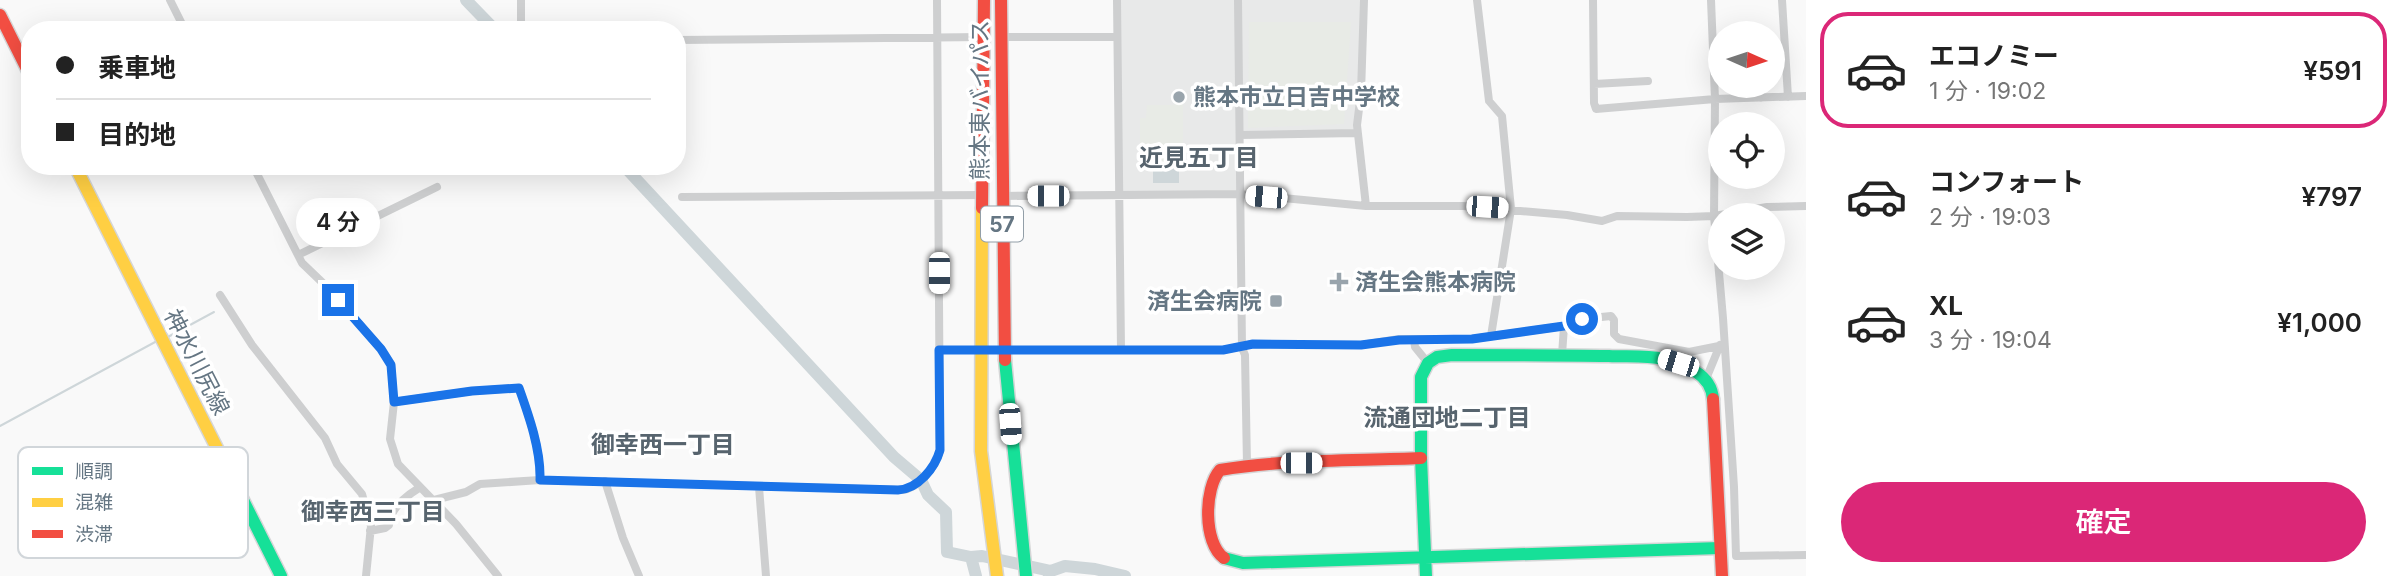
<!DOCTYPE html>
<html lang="ja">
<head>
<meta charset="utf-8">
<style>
	:root { --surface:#fff; --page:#f2f2f2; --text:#222; --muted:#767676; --line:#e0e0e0; --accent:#db2777 }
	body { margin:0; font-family:Inter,"Noto Sans JP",sans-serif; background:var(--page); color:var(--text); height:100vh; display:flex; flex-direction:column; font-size:26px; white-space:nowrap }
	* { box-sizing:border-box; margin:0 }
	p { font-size:23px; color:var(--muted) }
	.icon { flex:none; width:38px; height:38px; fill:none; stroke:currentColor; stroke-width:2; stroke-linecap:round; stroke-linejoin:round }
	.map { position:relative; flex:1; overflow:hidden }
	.side { display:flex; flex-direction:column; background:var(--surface); width:595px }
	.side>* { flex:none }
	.hud { position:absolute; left:21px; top:21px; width:665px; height:154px; border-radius:28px; box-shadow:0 7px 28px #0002; display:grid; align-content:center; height:154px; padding:0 35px; background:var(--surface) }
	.needle { width:46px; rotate:93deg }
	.buttons { position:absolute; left:1708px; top:21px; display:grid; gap:14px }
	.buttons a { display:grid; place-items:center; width:77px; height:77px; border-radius:50%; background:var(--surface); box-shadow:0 7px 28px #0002; font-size:35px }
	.end { position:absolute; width:32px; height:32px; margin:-16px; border:9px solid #1a73e8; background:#fff; box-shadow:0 0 0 4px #fff }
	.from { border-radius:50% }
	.bubble { position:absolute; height:49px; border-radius:24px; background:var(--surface); box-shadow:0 7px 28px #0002; font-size:23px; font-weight:600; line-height:49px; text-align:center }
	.car { position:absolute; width:21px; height:42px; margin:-21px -10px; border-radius:9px; box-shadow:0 0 5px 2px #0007; background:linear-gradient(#fff 24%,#345 0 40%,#fff 0 76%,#345 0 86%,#fff 0) }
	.hud b { display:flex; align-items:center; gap:24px; height:66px; font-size:26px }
	.hud b+b { border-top:2px solid var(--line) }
	.hud i { width:18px; height:18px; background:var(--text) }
	ul { padding:12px 0 0; list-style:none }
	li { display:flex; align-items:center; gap:21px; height:116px; margin:0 14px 10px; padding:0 21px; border:4px solid transparent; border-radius:28px }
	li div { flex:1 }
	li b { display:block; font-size:26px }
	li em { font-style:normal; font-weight:600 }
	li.on { border-color:var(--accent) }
	li>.icon { width:63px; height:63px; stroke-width:1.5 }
	.action { display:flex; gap:14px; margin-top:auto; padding:14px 35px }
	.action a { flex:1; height:80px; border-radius:42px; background:var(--accent); color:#fff; font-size:28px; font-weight:600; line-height:80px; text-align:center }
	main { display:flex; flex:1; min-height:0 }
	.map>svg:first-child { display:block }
</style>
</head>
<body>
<main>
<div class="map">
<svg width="1806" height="576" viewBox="0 0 1806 576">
	<rect width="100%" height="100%" fill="#f9f9f9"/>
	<path fill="#e8e9e9" d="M1118,0h246l-7,133 -117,2 1,59 -123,2z"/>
	<path fill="#e8ebe6" d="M1249,22h102l-7,102 -96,4z
		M1176,99h7v63h-34v2h-9v-46h6l1,-13h27z"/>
	<path fill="#ced6d9" d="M1153,166h26v17h-26z"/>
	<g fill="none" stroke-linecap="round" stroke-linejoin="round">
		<path stroke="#ced6d9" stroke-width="2" d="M166,338l48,-26
			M0,426l157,-85
			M1043,569l1,7"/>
		<path stroke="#ced6d9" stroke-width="12" d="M466,0l29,30
			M624,166l270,291 27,23 7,15 18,17 1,40 24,5 5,19
			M971,557l11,-1 69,15 14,-5 30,3 30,7"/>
		<defs>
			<path id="fast" d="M1005,360l21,216
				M235,484l46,92
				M1224,558l19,5 477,-15
				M1426,576l-5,-118v-81l7,-14 9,-6 15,-2c52,0 105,0 157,1 17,1 37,-1 54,3 22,6 48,14 50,40"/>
			<path id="slow" d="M75,166l160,318
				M982,208l-1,243 16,125"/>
			<path id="jam" d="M1001,0l4,360
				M0,15l30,60
				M982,208l2,-208
				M1713,399l9,177
				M1224,558c-21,-15 -20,-70 -4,-88 65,-11 134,-9 201,-12"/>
		</defs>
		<use href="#fast" stroke="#d5d6d7" stroke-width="15"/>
		<use href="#slow" stroke="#d5d6d7" stroke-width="15"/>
		<use href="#jam" stroke="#d5d6d7" stroke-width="15"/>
		<path stroke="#cecfd0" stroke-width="8" d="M170,0l15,30
			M521,0v24l6,6
			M1117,0l4,349
			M1238,0l4,348 3,7 2,110
			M1364,0l-3,93 -4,32 9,81
			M1477,0l12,101 13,15 9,93 -20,127
			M1593,0l1,103 2,6 119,-10 91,-3
			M1711,0l4,99 -1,117 9,102 11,169 2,69 70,-1
			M1782,0l6,97
			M1001,37h116
			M677,40l307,-3
			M1594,84l54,-3
			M1760,86l1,12
			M1240,135l117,-2
			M253,166l49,97 25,24 54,62 10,15 3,38 -4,37 8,25 58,60 42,52
			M1001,196l240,-2 125,12h97l104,9 35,6 15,-5 70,1 27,-1 53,-9 39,-1
			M682,197l301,-2
			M298,255l139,-68
			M220,295l32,50 73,93 12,26 25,30 9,32 -5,50
			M1414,339l1,8 13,16
			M939,350h284l30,-6 108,1 38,-6h73l92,-13 18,-7 29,-3 3,4v14l5,5 70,13 30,-6
			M1562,355l2,-29
			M1706,379l14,-34
			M394,402l78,-11 47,-3c10,28 22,62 21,92
			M605,481l18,57 16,38
			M759,487l7,89
			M434,500l32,-8 14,-8 60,-4 362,10c18,-2 33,-23 38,-39l-3,-451
			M370,531l15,-3 4,-3c1,-16 17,-29 30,-37"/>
		<use href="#fast" stroke="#16e098" stroke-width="12"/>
		<use href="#slow" stroke="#ffcf43" stroke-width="12"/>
		<use href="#jam" stroke="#f24e42" stroke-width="12"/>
	</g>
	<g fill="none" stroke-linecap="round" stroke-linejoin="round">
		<path stroke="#1a73e8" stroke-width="9" d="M338,300l43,49 10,16 3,37 78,-11 47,-3c10,28 22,62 21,92l358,10c20,-1 37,-22 42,-40l-1,-100h284l30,-6 108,1 38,-5 73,-1 92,-13 18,-7"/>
	</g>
	<g fill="#99a4ac" stroke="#fff" stroke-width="2.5">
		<circle cx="1179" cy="97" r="7"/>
		<path d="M1335.5 271.5h7v7h7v7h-7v7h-7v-7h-7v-7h7z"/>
		<rect x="1269" y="294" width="14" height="14" rx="3.5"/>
	</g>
	<g text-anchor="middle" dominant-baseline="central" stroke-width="7" stroke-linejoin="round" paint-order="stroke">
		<rect fill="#fff" stroke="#939fa8" stroke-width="2" x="981" y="206.5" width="42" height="35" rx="5"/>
		<g font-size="21" font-weight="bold" fill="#657683">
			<text x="1002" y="224">57</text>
		</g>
		<g font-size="23" font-weight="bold" fill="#657683" stroke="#fff" text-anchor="start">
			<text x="1193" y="97">熊本市立日吉中学校</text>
			<text x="1355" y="282">済生会熊本病院</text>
			<text x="1262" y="301" text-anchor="end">済生会病院</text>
		</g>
		<g font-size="23" fill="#657683" stroke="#fff">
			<text transform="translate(980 100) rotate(-90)">熊本東バイパス</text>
			<text transform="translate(197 362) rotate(63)">神水川尻線</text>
		</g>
		<g font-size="24" font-weight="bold" fill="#57646e" stroke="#fff">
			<text x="1199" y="157">近見五丁目</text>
			<text x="1447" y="417">流通団地二丁目</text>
			<text x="663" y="444">御幸西一丁目</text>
			<text x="373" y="511">御幸西三丁目</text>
		</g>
	</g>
	<rect x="18" y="447" width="230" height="111" rx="10" fill="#fff" stroke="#d1d6da" stroke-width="2"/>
	<rect x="32" y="467" width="31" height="8" fill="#16e098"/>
	<rect x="32" y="498" width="31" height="9" fill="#ffcf43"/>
	<rect x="32" y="530" width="31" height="8" fill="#f24e42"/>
	<g font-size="19" fill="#657683">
		<text x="75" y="478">順調</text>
		<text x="75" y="509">混雑</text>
		<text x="75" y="541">渋滞</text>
	</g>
</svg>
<div class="buttons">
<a><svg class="needle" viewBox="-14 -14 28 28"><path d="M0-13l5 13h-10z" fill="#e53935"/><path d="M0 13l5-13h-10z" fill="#767676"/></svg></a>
<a><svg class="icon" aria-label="locate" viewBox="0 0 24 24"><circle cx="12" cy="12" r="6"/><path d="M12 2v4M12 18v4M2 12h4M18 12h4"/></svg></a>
<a><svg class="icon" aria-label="layers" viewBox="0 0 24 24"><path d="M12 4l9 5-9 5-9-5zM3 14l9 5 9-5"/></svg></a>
</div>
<i class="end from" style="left:1582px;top:319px"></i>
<i class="end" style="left:338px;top:300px"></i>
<div class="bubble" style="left:296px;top:198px;width:84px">4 分</div>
<i class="car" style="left:1048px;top:196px;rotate:270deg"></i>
<i class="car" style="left:1266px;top:197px;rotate:275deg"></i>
<i class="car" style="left:1487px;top:207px;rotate:94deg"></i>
<i class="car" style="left:939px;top:273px;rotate:180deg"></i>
<i class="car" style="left:1678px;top:363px;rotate:287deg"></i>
<i class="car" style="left:1010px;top:424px;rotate:176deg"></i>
<i class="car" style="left:1301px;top:463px;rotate:90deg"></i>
<div class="hud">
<b><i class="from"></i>乗車地</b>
<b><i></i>目的地</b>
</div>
</div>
<section class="side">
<ul>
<li class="on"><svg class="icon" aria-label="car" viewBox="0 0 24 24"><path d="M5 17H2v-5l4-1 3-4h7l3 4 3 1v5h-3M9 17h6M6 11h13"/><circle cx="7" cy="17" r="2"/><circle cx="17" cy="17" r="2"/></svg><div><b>エコノミー</b><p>1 分 · 19:02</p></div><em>¥591</em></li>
<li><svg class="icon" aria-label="car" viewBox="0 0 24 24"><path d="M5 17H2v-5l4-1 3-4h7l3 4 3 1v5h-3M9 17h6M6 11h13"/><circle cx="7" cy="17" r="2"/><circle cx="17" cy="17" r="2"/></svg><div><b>コンフォート</b><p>2 分 · 19:03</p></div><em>¥797</em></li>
<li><svg class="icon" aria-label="car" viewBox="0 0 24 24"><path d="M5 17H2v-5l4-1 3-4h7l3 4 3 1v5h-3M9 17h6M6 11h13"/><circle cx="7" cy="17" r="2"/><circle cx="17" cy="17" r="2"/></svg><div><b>XL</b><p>3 分 · 19:04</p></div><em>¥1,000</em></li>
</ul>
<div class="action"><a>確定</a></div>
</section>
</main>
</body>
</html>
